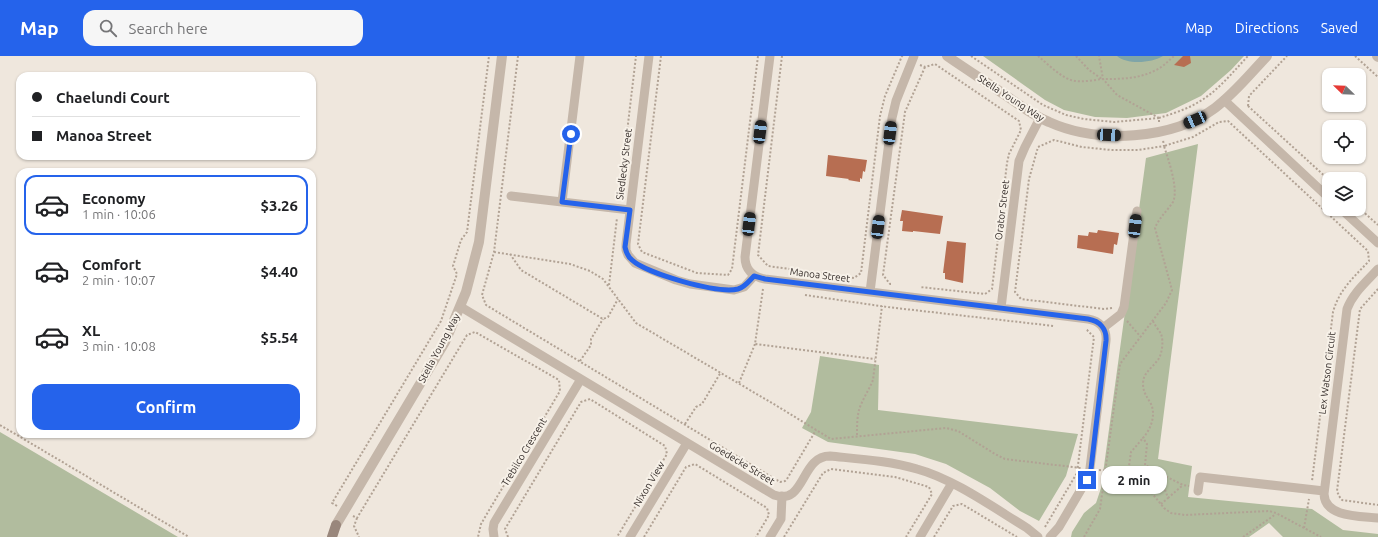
<!DOCTYPE html>
<html lang="en">
<head>
<meta charset="utf-8">
<style>
	:root { --surface:#fff; --page:#f6f6f6; --text:#202124; --muted:#757577; --line:#e0e0e0; --accent:#2563eb }
	body { margin:0; font-family:Ubuntu,sans-serif; background:var(--page); color:var(--text); height:100vh; display:flex; flex-direction:column; font-size:15px; white-space:nowrap }
	* { box-sizing:border-box; margin:0 }
	p { font-size:13px; color:var(--muted) }
	.icon { flex:none; width:22px; height:22px; fill:none; stroke:currentColor; stroke-width:2; stroke-linecap:round; stroke-linejoin:round }
	.map { position:relative; flex:1; overflow:hidden }
	.drawer { position:absolute; left:16px; top:112px; width:300px; height:270px; display:flex; flex-direction:column; background:var(--surface); border-radius:12px; box-shadow:0 1px 3px #0004 }
	.drawer>* { flex:none }
	.banner { position:absolute; left:16px; top:16px; width:300px; height:88px; border-radius:12px; box-shadow:0 1px 3px #0004; display:grid; align-content:center; height:88px; padding:0 16px; background:var(--surface) }
	.needle { width:26px; rotate:293deg }
	.fabs { position:absolute; left:1322px; top:12px; display:grid; gap:8px }
	.fabs a { display:grid; place-items:center; width:44px; height:44px; border-radius:8px; background:var(--surface); box-shadow:0 1px 3px #0004; font-size:20px }
	.end { position:absolute; width:18px; height:18px; margin:-9px; border:5px solid #2563eb; background:#fff; box-shadow:0 0 0 2px #fff }
	.from { border-radius:50% }
	.bubble { position:absolute; height:28px; border-radius:12px; background:var(--surface); box-shadow:0 1px 3px #0004; font-size:13px; font-weight:700; line-height:28px; text-align:center }
	.car { position:absolute; width:12px; height:24px; margin:-12px -6px; border-radius:5px; box-shadow:0 0 3px 1px #0007; background:linear-gradient(#222 24%,#8ab4d8 0 40%,#222 0 76%,#8ab4d8 0 86%,#222 0) }
	.banner b { display:flex; align-items:center; gap:14px; height:38px; font-size:15px }
	.banner b+b { border-top:1px solid var(--line) }
	.banner i { width:10px; height:10px; background:var(--text) }
	ul { padding:7px 0 0; list-style:none }
	li { display:flex; align-items:center; gap:12px; height:60px; margin:0 8px 6px; padding:0 8px; border:2px solid transparent; border-radius:12px }
	li div { flex:1 }
	li b { display:block; font-size:15px }
	li em { font-style:normal; font-weight:700 }
	li.selected { border-color:var(--accent) }
	li>.icon { width:36px; height:36px; stroke-width:1.5 }
	.button { display:flex; gap:8px; margin-top:auto; padding:8px 16px }
	.button a { flex:1; height:46px; border-radius:12px; background:var(--accent); color:#fff; font-size:16px; font-weight:700; line-height:46px; text-align:center }
	header { display:flex; align-items:center; gap:24px; box-sizing:border-box; height:56px; padding:0 20px; background:var(--accent); color:#fff }
	header strong { font-size:19px }
	nav { display:flex; gap:22px; margin-inline-start:auto; font-size:14px }
	.search { width:280px; height:36px; background:var(--page); display:flex; align-items:center; gap:10px; box-sizing:border-box; padding:0 14px; border-radius:12px; color:var(--muted); font-size:15px }
	.map>svg:first-child { display:block }
</style>
</head>
<body>
<header>
<strong>Map</strong>
<div class="search"><svg class="icon" aria-label="search" viewBox="0 0 24 24"><circle cx="10" cy="10" r="6"/><path d="M15 15l6 6"/></svg>Search here</div>
<nav><a>Map</a><a>Directions</a><a>Saved</a></nav>
</header>
<div class="map">
<svg width="1378" height="481" viewBox="0 0 1378 481">
	<rect width="100%" height="100%" fill="#efe7dd"/>
	<path fill="#b1bc9e" d="M983,0h261l-13,14 -30,26 -35,17 -39,5 -32,-1 -31,-7 -19,-10z
		M1198,88l-40,315 34,7 -4,31 124,12 31,21 35,4v3h-95l-14,-14 -20,14h-178l1,-5 12,-19 12,-10 5,-15 45,-330z
		M820,300l59,9 -1,45 200,24 -12,42 -27,45 -19,-10 -30,-23 -44,-24 -31,-10 -87,-12 -26,-14 9,-16z
		M0,376l178,105h-178z"/>
	<path fill="#7fa5a8" d="M1117,0h46c-11,7 -36,9 -46,0z"/>
	<path fill="#b76e52" d="M1183,0h7l1,7 -7,4 -10,-2z
		M828,99l39,5 -2,12 -2,-1 -1,8 -2,-1v4l-12,-2 1,-1 -23,-3z
		M902,154l41,6 -3,18 -27,-3v1l-11,-1 1,-10h-3z
		M1098,174l21,3 -2,12 -3,-1 -1,10 -36,-6 1,-13 10,1 1,-4 8,1z
		M947,185l19,2 -3,40 -18,-4v-6h-2z"/>
	<g fill="none" stroke-linecap="round" stroke-linejoin="round">
		<path stroke="#b1a294" stroke-width="2" stroke-dasharray="2 2" stroke-linecap="butt" d="M518,0l-24,196 -12,43 4,10 294,177 5,-1 2,-2 29,-49
			M661,0l-23,188 4,8 55,21 31,2 4,-6 26,-213
			M782,0l-24,199 10,11 86,12 7,-5 19,-157 5,-20 17,-40 1,1
			M971,0l72,49 23,10 18,4 30,3 45,-4
			M1038,0c10,8 21,20 33,24 10,3 22,0 32,-1l-4,-23
			M1076,0l13,14 13,9
			M1355,0l23,21
			M920,9l5,2 10,-3 84,57 2,9 -12,24 -2,9 -15,126 -7,5 -65,-7
			M1248,50l81,74
			M1248,50l1,-10 38,-40
			M1159,62l-42,-23 -14,-16c18,0 36,0 53,-9 7,-3 12,-9 18,-14
			M1159,66v-4c12,-4 26,-8 38,-15 20,-11 35,-30 51,-47
			M619,144l17,-144
			M1359,152l19,17
			M494,196l76,12 20,7 13,8 33,44 141,83 54,33 115,-11 12,3 37,23 10,5 76,9
			M510,198l11,16 82,49 5,-2 10,-18
			M891,228h-1l-7,-9 22,-163 20,-45
			M609,229l8,-67
			M763,233l-8,55 120,15
			M1378,233l-18,20 -23,182 2,5 3,4 36,5
			M805,239l82,12 167,19
			M1112,252l-8,1 -83,-10 -6,-7 14,-113 9,-32 16,-7 28,7 29,3h27l26,-4 -1,-6
			M1127,265l13,15
			M1153,265c2,5 6,9 8,13 3,7 1,22 -4,27 -6,8 -14,12 -14,23 0,8 4,13 8,20 5,11 0,25 -8,34l4,6 -2,21 14,8 9,25 -7,6
			M580,305l11,-16v-6l12,-20
			M739,327l16,-39
			M685,368l11,-17 6,-3 19,-32
			M0,369l189,112
			M857,379c0,-8 0,-17 2,-25 3,-10 10,-20 14,-30l9,-74
			M1099,414l29,3 7,3 12,11 17,21 7,5 14,2 84,-4 7,2 45,24
			M1128,417l3,-21 12,-14
			M1159,417l24,12 6,1
			M1168,442l15,-13
			M337,450l-5,-3 109,-182 16,-47 -4,-8 8,-26 6,-8 22,-176
			M353,460l4,2 110,-183 8,-3 84,48 1,11 -72,121 -7,12 -3,13
			M357,462l-3,8 5,11
			M1045,471l32,-54 17,-136 -7,-7 -2,-1
			M1304,472l5,-29
			M508,481l-3,-8 3,-5 73,-122 9,-3 75,47 2,8 -50,83
			M644,481l42,-70 9,-3 72,44 2,7 -13,22
			M784,481l39,-64 8,-4 64,8 34,10 3,7 -26,43
			M934,481l19,-31 9,-2 55,33
			M1084,481l16,-28 20,-145 46,-61 6,-13 -17,-62c4,-10 12,-17 18,-26 6,-13 -5,-43 -9,-56l29,-9 26,-15 9,-1 140,130 1,10c-15,16 -30,29 -36,51l-21,169
			M1243,481l33,-23"/>
		<path stroke="#c5b7aa" stroke-width="9" d="M649,0l-23,188v6l2,5 7,8 41,17 14,4 44,6 10,-3 10,-11
			M770,0l-25,201c0,13 8,20 20,22l323,40c12,2 19,10 18,22l-17,135 -30,51 -9,10
			M1224,44l105,98
			M511,140l119,14
			M562,146l18,-146
			M1341,153l37,34
			M1378,213c-12,13 -25,24 -31,40l-23,185c1,24 37,22 54,24
			M870,236l22,-174 4,-17 18,-45
			M461,251l313,188c32,11 26,-39 56,-39 29,3 60,5 87,13 37,10 77,39 110,59l11,9
			M1001,252l18,-147 6,-14 15,-29
			M1103,272l18,-14 3,-7 13,-96
			M1198,435l2,-14 124,14
			M494,481l-1,-8 1,-6 87,-144
			M630,481l57,-94
			M770,481l11,-18 1,-23
			M920,481l32,-54"/>
		<path stroke="#c5b7aa" stroke-width="10" d="M947,0c20,14 41,27 61,41 13,9 26,19 41,25 49,22 123,18 166,-14 20,-15 35,-34 52,-52
			M1377,0l1,1
			M336,469l109,-183 21,-50 13,-50 23,-186"/>
		<path stroke="#99877c" stroke-width="10" d="M332,481l4,-12"/>
	</g>
	<g fill="none" stroke-linecap="round" stroke-linejoin="round">
		<path stroke="#2563eb" stroke-width="5" d="M571,78l-9,68 68,8 -5,37c1,5 3,10 7,13 15,14 86,34 106,29 7,-2 11,-8 16,-13l11,3 323,40c12,2 19,10 18,22l-15,128 -4,11"/>
	</g>
	<g text-anchor="middle" dominant-baseline="central" stroke-width="4" stroke-linejoin="round" paint-order="stroke">
		<g font-size="10" fill="#342c29" stroke="#f7f1e8">
			<text transform="translate(1011 42) rotate(33)">Stella Young Way</text>
			<text transform="translate(624 108) rotate(-83)">Siedlecky Street</text>
			<text transform="translate(1002 154) rotate(-83)">Orator Street</text>
			<text transform="translate(820 219) rotate(7)">Manoa Street</text>
			<text transform="translate(439 292) rotate(-62)">Stella Young Way</text>
			<text transform="translate(1327 317) rotate(-83)">Lex Watson Circuit</text>
			<text transform="translate(524 396) rotate(-59)">Trebilco Crescent</text>
			<text transform="translate(742 407) rotate(31)">Goedecke Street</text>
			<text transform="translate(649 428) rotate(-59)">Nixon View</text>
		</g>
	</g>
</svg>
<div class="fabs">
<a><svg class="needle" viewBox="-14 -14 28 28"><path d="M0-13l5 13h-10z" fill="#e53935"/><path d="M0 13l5-13h-10z" fill="#757577"/></svg></a>
<a><svg class="icon" aria-label="locate" viewBox="0 0 24 24"><circle cx="12" cy="12" r="6"/><path d="M12 2v4M12 18v4M2 12h4M18 12h4"/></svg></a>
<a><svg class="icon" aria-label="layers" viewBox="0 0 24 24"><path d="M12 4l9 5-9 5-9-5zM3 14l9 5 9-5"/></svg></a>
</div>
<i class="end from" style="left:571px;top:78px"></i>
<i class="end" style="left:1087px;top:424px"></i>
<div class="bubble" style="left:1101px;top:410px;width:66px">2 min</div>
<i class="car" style="left:1195px;top:64px;rotate:246deg"></i>
<i class="car" style="left:760px;top:76px;rotate:7deg"></i>
<i class="car" style="left:890px;top:77px;rotate:7deg"></i>
<i class="car" style="left:1109px;top:79px;rotate:93deg"></i>
<i class="car" style="left:749px;top:168px;rotate:7deg"></i>
<i class="car" style="left:1135px;top:170px;rotate:7deg"></i>
<i class="car" style="left:878px;top:171px;rotate:7deg"></i>
<div class="banner">
<b><i class="from"></i>Chaelundi Court</b>
<b><i></i>Manoa Street</b>
</div>
<section class="drawer">
<ul>
<li class="selected"><svg class="icon" aria-label="car" viewBox="0 0 24 24"><path d="M5 17H2v-5l4-1 3-4h7l3 4 3 1v5h-3M9 17h6M6 11h13"/><circle cx="7" cy="17" r="2"/><circle cx="17" cy="17" r="2"/></svg><div><b>Economy</b><p>1 min · 10:06</p></div><em>$3.26</em></li>
<li><svg class="icon" aria-label="car" viewBox="0 0 24 24"><path d="M5 17H2v-5l4-1 3-4h7l3 4 3 1v5h-3M9 17h6M6 11h13"/><circle cx="7" cy="17" r="2"/><circle cx="17" cy="17" r="2"/></svg><div><b>Comfort</b><p>2 min · 10:07</p></div><em>$4.40</em></li>
<li><svg class="icon" aria-label="car" viewBox="0 0 24 24"><path d="M5 17H2v-5l4-1 3-4h7l3 4 3 1v5h-3M9 17h6M6 11h13"/><circle cx="7" cy="17" r="2"/><circle cx="17" cy="17" r="2"/></svg><div><b>XL</b><p>3 min · 10:08</p></div><em>$5.54</em></li>
</ul>
<div class="button"><a>Confirm</a></div>
</section>
</div>
</body>
</html>
